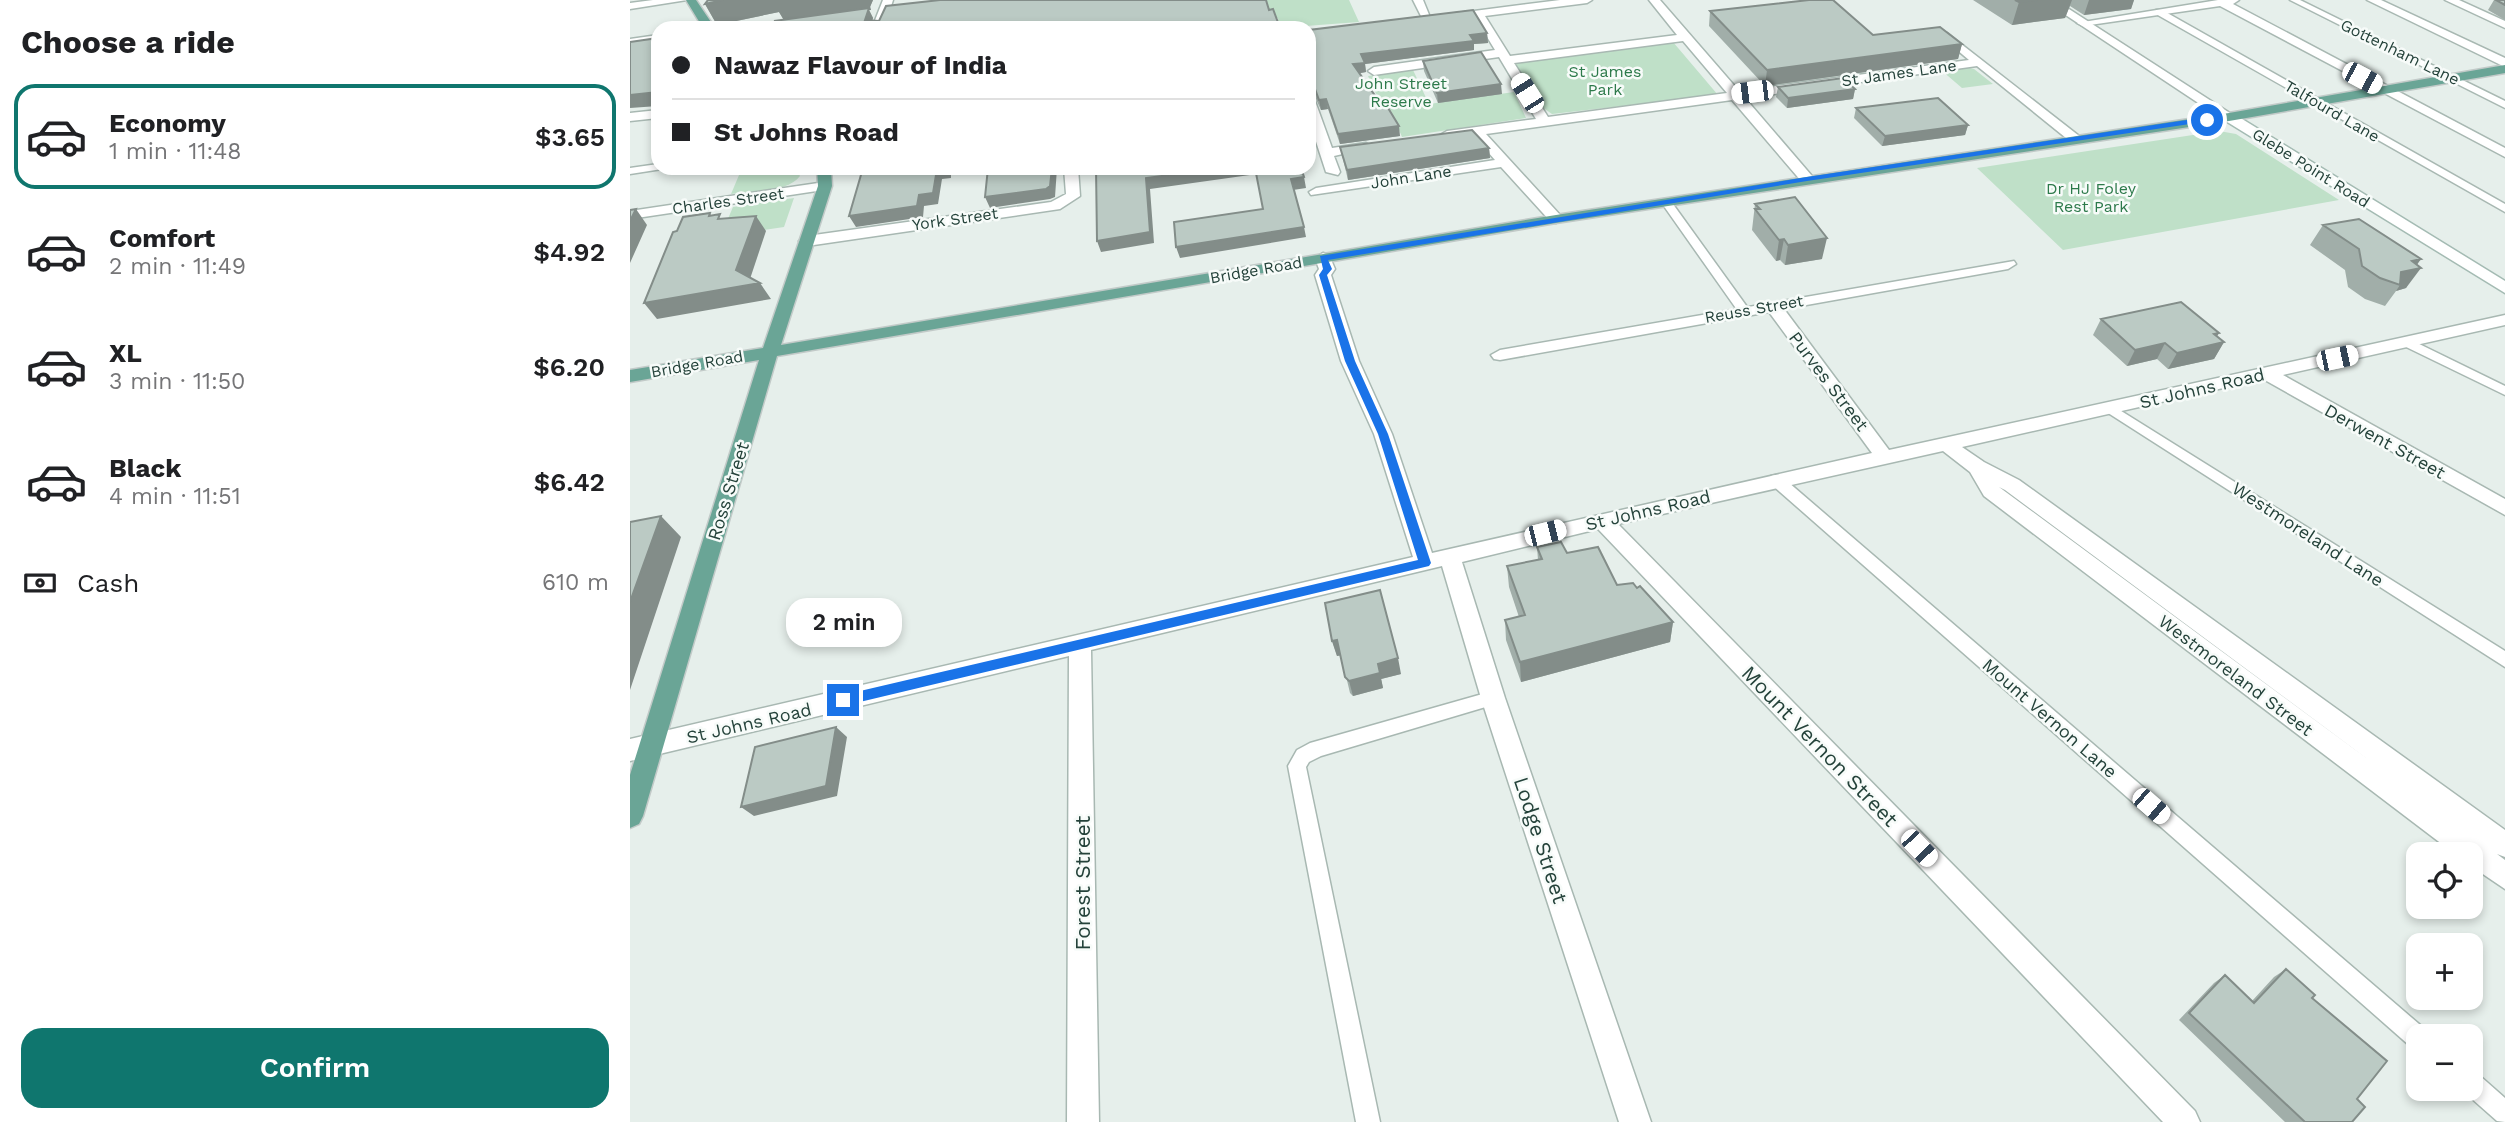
<!DOCTYPE html>
<html lang="en">
<head>
<meta charset="utf-8">
<style>
	:root { --surface:#fff; --page:#f2f2f2; --text:#202124; --muted:#757577; --line:#e0e0e0; --accent:#0f766e }
	body { margin:0; font-family:"Work Sans",sans-serif; background:var(--page); color:var(--text); height:100vh; display:flex; flex-direction:column; font-size:26px; white-space:nowrap }
	* { box-sizing:border-box; margin:0 }
	p { font-size:23px; color:var(--muted) }
	.icon { flex:none; width:38px; height:38px; fill:none; stroke:currentColor; stroke-width:2; stroke-linecap:round; stroke-linejoin:round }
	.map { position:relative; flex:1; overflow:hidden }
	.side { display:flex; flex-direction:column; background:var(--surface); width:630px }
	.side>* { flex:none }
	.guide { position:absolute; left:21px; top:21px; width:665px; height:154px; border-radius:21px; box-shadow:0 4px 10px #0003; display:grid; align-content:center; height:154px; padding:0 21px; background:var(--surface) }
	.buttons { position:absolute; left:1776px; top:842px; display:grid; gap:14px }
	.buttons a { display:grid; place-items:center; width:77px; height:77px; border-radius:14px; background:var(--surface); box-shadow:0 4px 10px #0003; font-size:35px }
	.end { position:absolute; width:32px; height:32px; margin:-16px; border:9px solid #1a73e8; background:#fff; box-shadow:0 0 0 4px #fff }
	.from { border-radius:50% }
	.bubble { position:absolute; height:49px; border-radius:21px; background:var(--surface); box-shadow:0 4px 10px #0003; font-size:23px; font-weight:600; line-height:49px; text-align:center }
	.car { position:absolute; width:21px; height:42px; margin:-21px -10px; border-radius:9px; box-shadow:0 0 5px 2px #0007; background:linear-gradient(#fff 24%,#345 0 40%,#fff 0 76%,#345 0 86%,#fff 0) }
	.guide b { display:flex; align-items:center; gap:24px; height:66px; font-size:26px }
	.guide b+b { border-top:2px solid var(--line) }
	.guide i { width:18px; height:18px; background:var(--text) }
	ul { padding:0; list-style:none }
	li { display:flex; align-items:center; gap:21px; height:105px; margin:0 14px 10px; padding:0 7px; border:4px solid transparent; border-radius:21px }
	li div { flex:1 }
	li b { display:block; font-size:26px }
	li em { font-style:normal; font-weight:600 }
	li.selected { border-color:var(--accent) }
	li>.icon { width:63px; height:63px; stroke-width:1.5 }
	h2 { padding:0 21px; font-size:32px; line-height:84px }
	.pay { display:flex; align-items:center; gap:18px; height:77px; padding:0 21px; font-size:26px }
	.pay p { margin-inline-start:auto }
	.action { display:flex; gap:14px; margin-top:auto; padding:14px 21px }
	.action a { flex:1; height:80px; border-radius:21px; background:var(--accent); color:#fff; font-size:28px; font-weight:600; line-height:80px; text-align:center }
	main { display:flex; flex:1; min-height:0 }
	.map>svg:first-child { display:block }
</style>
</head>
<body>
<main>
<section class="side">
<h2>Choose a ride</h2>
<ul>
<li class="selected"><svg class="icon" aria-label="car" viewBox="0 0 24 24"><path d="M5 17H2v-5l4-1 3-4h7l3 4 3 1v5h-3M9 17h6M6 11h13"/><circle cx="7" cy="17" r="2"/><circle cx="17" cy="17" r="2"/></svg><div><b>Economy</b><p>1 min · 11:48</p></div><em>$3.65</em></li>
<li><svg class="icon" aria-label="car" viewBox="0 0 24 24"><path d="M5 17H2v-5l4-1 3-4h7l3 4 3 1v5h-3M9 17h6M6 11h13"/><circle cx="7" cy="17" r="2"/><circle cx="17" cy="17" r="2"/></svg><div><b>Comfort</b><p>2 min · 11:49</p></div><em>$4.92</em></li>
<li><svg class="icon" aria-label="car" viewBox="0 0 24 24"><path d="M5 17H2v-5l4-1 3-4h7l3 4 3 1v5h-3M9 17h6M6 11h13"/><circle cx="7" cy="17" r="2"/><circle cx="17" cy="17" r="2"/></svg><div><b>XL</b><p>3 min · 11:50</p></div><em>$6.20</em></li>
<li><svg class="icon" aria-label="car" viewBox="0 0 24 24"><path d="M5 17H2v-5l4-1 3-4h7l3 4 3 1v5h-3M9 17h6M6 11h13"/><circle cx="7" cy="17" r="2"/><circle cx="17" cy="17" r="2"/></svg><div><b>Black</b><p>4 min · 11:51</p></div><em>$6.42</em></li>
</ul>
<div class="pay"><svg class="icon" aria-label="cash" viewBox="0 0 24 24"><path d="M3 7h18v10H3z"/><circle cx="12" cy="12" r="2"/></svg>Cash<p>610 m</p></div>
<div class="action"><a>Confirm</a></div>
</section>
<div class="map">
<svg width="1875" height="1122" viewBox="0 0 1875 1122">
	<rect width="100%" height="100%" fill="#e6efeb"/>
	<path fill="#bfe0c8" d="M568,0h151l10,22 -80,6 -1,-10h-4l-4,-9 -68,8z
		M1043,42l45,53 -166,19 -13,-9 -24,-43z
		M1336,67l8,2 19,15 -31,4 -21,-18z
		M783,70l16,34 85,-12 12,26 -124,19 -11,-26 -7,1 -16,-36z
		M1589,131l17,3 103,66 -276,50 -86,-82z
		M112,168h53l5,8c-13,17 -48,15 -69,18z
		M164,198l-10,29 -42,6 -18,-5 9,-21z"/>
	<g fill="none" stroke-linecap="round" stroke-linejoin="round">
		<defs>
			<path id="service" d="M1660,0h10l205,101v7z
				M1526,10h6l343,194v8l-349,-198z
				M167,20l4,3 -1,2 -43,3z
				M28,35v6l-28,4v-6z
				M28,164v4l4,1 -32,5v-6z
				M1032,200h8l80,111 -2,3h-8l-79,-112z
				M1777,338l98,48v9l-103,-50v-6z
				M1480,404l395,247v16l-400,-256 -2,-3z
				M1146,475l5,1 645,554 2,6h-10v13l-8,-3 -639,-562 -2,-4 2,-4z
				M863,691l6,2 3,5 -3,5 -178,53 -12,6 -3,5 74,355h-24l-68,-356 9,-16 13,-7z
				M1841,1072l8,3 26,23v24l-8,-1 -34,-30 -1,-3h9z"/>
			<path id="minor" d="M253,0h10l-9,28h-12z
				M783,0h10l9,22h-8z
				M930,0h32l-5,3 -102,13 25,40 167,-21 -28,-35h11l79,91 230,-31 -26,-22v-4l4,-1 136,106 -12,3 -94,-76 -232,32 67,78v6h-10l-70,-82 -246,34 75,82 2,3 -7,4 -5,-1 -50,-55 -190,28 -2,-3 7,-4 179,-28 -22,-25 -26,4 -7,-4 7,-4 89,-12 -37,-62 -125,18 -6,-4 6,-4 121,-17 -20,-33 -28,3 -4,-1v-4zM1053,41l44,52 -179,24 -34,-54z
				M1588,0h21l-6,4 272,144v9l-285,-151 -137,20 -6,-3z
				M1737,0h14l124,58v9z
				M1815,0h14l46,21v7z
				M679,97l6,4 17,47 34,-5 7,4 -39,9 6,16 -2,3 -12,-3 -17,-52z
				M28,110v8l-28,3v-8z
				M434,168h14l2,28 -20,13 -253,37 -8,-5 8,-5 244,-34 15,-8z
				M195,182l5,1v6l-200,30v-8z
				M693,253l6,2 6,14 -4,6 28,86 33,73 40,119 440,-100 -103,-141 -269,48 -6,-1 -3,-4 9,-5 514,-89 2,3 -8,5 -224,40 105,141 616,-135v10l-222,50 222,124v16l-242,-136 -301,68 22,15 35,18 486,350v27l-8,-3 8,6v29l-34,-23v-12h-16l-471,-358 -14,-24 -27,-21 -325,73 577,587 5,11h-37l-565,-593 -136,33 43,136 146,424h-32l-138,-424 -39,-132 -351,84 8,472h-32l2,-466 -439,105v-22l783,-182 -39,-123 -33,-73 -26,-86 4,-6 -4,-11zM1369,487l6,3 372,276z"/>
			<path id="tertiary" d="M23,0h34l-57,9v-6z
				M1413,0h12l181,117 -12,3z"/>
			<path id="secondary" d="M1594,114h10l271,167v12l-281,-173z"/>
			<path id="primary" d="M56,0h10l19,28h-12z
				M1875,65v8l-276,48 -673,102 -779,133 -134,460 -4,8 -9,4v-53l129,-415 -129,22v-12l133,-22 55,-162 -1,-18h14l1,18 -51,159 775,-130 673,-102z"/>
		</defs>
		<use href="#service" stroke="#a8b8b2" stroke-width="3"/>
		<use href="#minor" stroke="#a8b8b2" stroke-width="3"/>
		<use href="#tertiary" stroke="#a8b8b2" stroke-width="3"/>
		<use href="#secondary" stroke="#a4bbb3" stroke-width="3"/>
		<use href="#primary" stroke="#c2cac8" stroke-width="3"/>
		<use href="#service" fill="#fff" fill-rule="evenodd"/>
		<use href="#minor" fill="#fff" fill-rule="evenodd"/>
		<use href="#tertiary" fill="#fff" fill-rule="evenodd"/>
		<use href="#secondary" fill="#fff" fill-rule="evenodd"/>
		<use href="#primary" fill="#6aa596" fill-rule="evenodd"/>
	</g>
	<path fill="#a1aea9" d="M78,0h165l-3,7 1,3h-2l4,8 -1,3h7l390,-11 11,18h-502l-4,-7 10,-1 -5,-8 -62,13 -12,-21z
		M1343,0h161l-3,9 -47,6 -14,-9 -5,12 -53,7z
		M1864,0h11v20l-17,-10z
		M1080,11l163,24 89,9 -4,15 -193,27 -56,-60z
		M679,30l178,3 1,10 -14,1v6l-109,14 1,8 -6,1 40,63 -60,8 -12,-35 -7,1 -5,-11 -7,-3z
		M793,61l79,33 -64,9 -14,-32z
		M1148,87l77,2 -2,10 -66,9 -11,-11z
		M1226,108l112,17 -3,10 -83,11 -28,-28z
		M710,147l149,1 1,10 -142,22z
		M1125,204l67,55 -37,6 -5,-5 -4,1 -24,-31z
		M1693,225l94,40 -11,23 -10,3 -11,15 -20,-7 -17,-12 -3,-17 -35,-25z
		M1471,319l116,18 7,5 -10,17 -46,10 -11,-10 -30,7 -34,-31z
		M907,547l30,6 50,32 20,3 36,34 -3,20 -149,40 -15,-42 -1,-20 14,-3 -10,-30 -2,-21 31,-6z
		M702,641l69,33 -20,5 2,9 -30,8 -3,-3 -9,-38 -4,1z
		M1656,969l26,29 45,101 -5,23h-67l-106,-102 35,-37 11,-8 27,26 22,-24z"/>
	<path fill="#838d89" d="M93,0h150l-3,7 1,3h-2l4,8 -3,10 -85,-6 -6,-10 -62,13 -12,-21z
		M1407,0h35l-7,18 -53,7 7,-23z
		M1459,0h45l-3,9 -47,6z
		M857,33l1,10 -14,1v6l-109,14 1,8 -11,2 -2,-10 8,-10 109,-19z
		M1332,44l-4,15 -193,27 2,-16z
		M871,84l1,10 -64,9 -1,-10z
		M1225,89l-2,10 -66,9 1,-10z
		M28,92v14l-28,2v-13z
		M696,99l2,10 -7,1 -2,-10z
		M1338,125l-3,10 -83,11 3,-10z
		M769,126l1,10 -60,8 -2,-10z
		M859,148l1,10 -142,22 -1,-10z
		M311,168h46l-36,5v5l-9,1 -4,25 -14,2 -1,11 -67,10 -7,-11 70,-21 18,-26z
		M422,168h5l-2,29 -5,2 -60,9 -5,-11z
		M591,168h34l2,6 -107,15 4,54 -53,9 -4,-11 49,-63z
		M674,177l2,11 -13,2 -2,-11z
		M6,209l11,16 -17,38v-42z
		M126,216l10,15 -18,54 12,-2 11,16 -114,20 -13,-16 92,-33z
		M674,227l2,10 -126,21 -4,-11z
		M1197,238l-5,21 -37,6 3,-20z
		M1154,239l-4,21 -4,1 3,-21z
		M1791,259l-7,10 7,-1 -15,20 -10,3 4,-6 1,-13 11,-11z
		M1589,333l-7,12 12,-3 -10,17 -46,10 9,-16 37,-19z
		M1535,343l-8,16 -30,7 8,-16z
		M31,516l20,21 -51,153v-88z
		M1043,622l-3,20 -149,40 -1,-20z
		M707,640l5,15 -5,1 -5,-15z
		M768,658l3,16 -20,5 -3,-15z
		M750,673l3,15 -30,8 -4,-15z
		M206,727l11,10 -10,59 -83,20 -13,-9z"/>
	<path fill="#bbcac4" stroke="#838d89" stroke-width="2" d="M78,0h15l-18,4z
		M310,0h326l3,10 4,-1 7,19h-500l3,-6 -9,-1 95,-13 -4,12 14,1 7,-15z
		M1179,0h24l40,35 67,-8 22,17 -195,26 -57,-59z
		M1385,0h22l-18,2z
		M1866,0h9v5z
		M843,10l14,23 -17,2 4,6 -113,13 4,9 -12,1 28,40 4,-1 14,23 -61,8 -12,-35 -7,1 -4,-11 -6,-2v-57z
		M28,38v54l-28,3v-53z
		M851,52l20,32 -64,9 -14,-32z
		M1213,78l12,11 -67,9 -10,-11z
		M1308,98l30,27 -83,11 -29,-28z
		M842,130l17,18 -142,22 -7,-23z
		M233,168h78l-4,1 -4,24 -14,2 -2,11 -68,10z
		M358,168h64l-2,18 -4,3 -61,8z
		M466,168h125l-75,10 4,54 -53,9z
		M625,168h46l3,9 -13,2 13,48 -128,20 -2,-25 89,-13z
		M1165,197l32,41 -39,7 -4,-6 -5,1 -24,-31h5l-5,-5z
		M6,209l-6,12v-11z
		M80,213l-1,3 11,-2 -2,5 38,-3 -20,54 24,13 -116,20 29,-71 4,-1 6,-14z
		M1729,219l62,40 -9,2 9,7 -20,4 -1,13 -20,-7 -18,-12 -3,-17 -36,-24z
		M1551,302l38,31 -5,1 10,8 -47,11 -12,-10 -30,7 -34,-31z
		M31,516l-31,86v-80z
		M931,542l6,11 31,-6 19,38 16,-2 4,5 3,-2 33,36 -153,40 -15,-42 20,-5 -18,-49 35,-7 -5,-12z
		M750,590l18,68 -20,6 2,9 -31,8 -4,-4 -8,-37 -5,1 -7,-38z
		M206,727l-10,59 -85,21 14,-60z
		M1656,969l29,26 -3,3 75,63 -30,38 8,8 -13,15h-47l-116,-109 36,-38 29,28z"/>
	<path fill="#1a73e8" d="M1577,117l3,4 -403,60 -479,79 4,9 -5,6 28,86 33,73 43,129 -2,3 -586,140 -7,-6 7,-5 575,-135 -40,-126 -33,-73 -26,-86 4,-6 -3,-13 487,-79z"/>
	<g text-anchor="middle" dominant-baseline="central" stroke-width="5" stroke-linejoin="round" paint-order="stroke">
		<g font-size="16" fill="#24423a" stroke="#f7fbf9">
			<text transform="translate(1770 52) rotate(26)">Gottenham Lane</text>
			<text transform="translate(1269 73) rotate(-8)">St James Lane</text>
			<text transform="translate(1702 111) rotate(30)">Talfourd Lane</text>
			<text transform="translate(1681 168) rotate(32)">Glebe Point Road</text>
			<text transform="translate(781 177) rotate(-9)">John Lane</text>
			<text transform="translate(98 201) rotate(-8)">Charles Street</text>
			<text transform="translate(325 219) rotate(-8)">York Street</text>
			<text transform="translate(626 270) rotate(-10)">Bridge Road</text>
			<text transform="translate(1124 309) rotate(-10)">Reuss Street</text>
			<text transform="translate(67 364) rotate(-10)">Bridge Road</text>
		</g>
		<g font-size="16" fill="#2d7a4b" stroke="#f7fbf9">
			<text x="975" y="71">St James<tspan x="975" dy="18">Park</tspan></text>
			<text x="771" y="83">John Street<tspan x="771" dy="18">Reserve</tspan></text>
			<text x="1461" y="188">Dr HJ Foley<tspan x="1461" dy="18">Rest Park</tspan></text>
		</g>
		<g font-size="18" fill="#24423a" stroke="#f7fbf9">
			<text transform="translate(1199 381) rotate(53)">Purves Street</text>
			<text transform="translate(1572 388) rotate(-13)">St Johns Road</text>
			<text transform="translate(1755 441) rotate(29)">Derwent Street</text>
			<text transform="translate(98 491) rotate(-73)">Ross Street</text>
			<text transform="translate(1018 510) rotate(-13)">St Johns Road</text>
			<text transform="translate(1678 534) rotate(33)">Westmoreland Lane</text>
			<text transform="translate(1606 675) rotate(37)">Westmoreland Street</text>
			<text transform="translate(1420 718) rotate(41)">Mount Vernon Lane</text>
			<text transform="translate(119 723) rotate(-13)">St Johns Road</text>
		</g>
		<g font-size="21" fill="#24423a" stroke="#f7fbf9">
			<text transform="translate(1190 746) rotate(46)">Mount Vernon Street</text>
			<text transform="translate(911 840) rotate(72)">Lodge Street</text>
			<text transform="translate(452 883) rotate(-90)">Forest Street</text>
		</g>
	</g>
</svg>
<div class="buttons">
<a><svg class="icon" aria-label="locate" viewBox="0 0 24 24"><circle cx="12" cy="12" r="6"/><path d="M12 2v4M12 18v4M2 12h4M18 12h4"/></svg></a>
<a>+</a>
<a>−</a>
</div>
<i class="end from" style="left:1577px;top:120px"></i>
<i class="end" style="left:213px;top:700px"></i>
<div class="bubble" style="left:156px;top:598px;width:116px">2 min</div>
<i class="car" style="left:1732px;top:78px;rotate:118deg"></i>
<i class="car" style="left:1122px;top:92px;rotate:263deg"></i>
<i class="car" style="left:897px;top:93px;rotate:328deg"></i>
<i class="car" style="left:1707px;top:358px;rotate:78deg"></i>
<i class="car" style="left:915px;top:533px;rotate:76deg"></i>
<i class="car" style="left:1521px;top:806px;rotate:131deg"></i>
<i class="car" style="left:1289px;top:848px;rotate:136deg"></i>
<div class="guide">
<b><i class="from"></i>Nawaz Flavour of India</b>
<b><i></i>St Johns Road</b>
</div>
</div>
</main>
</body>
</html>
